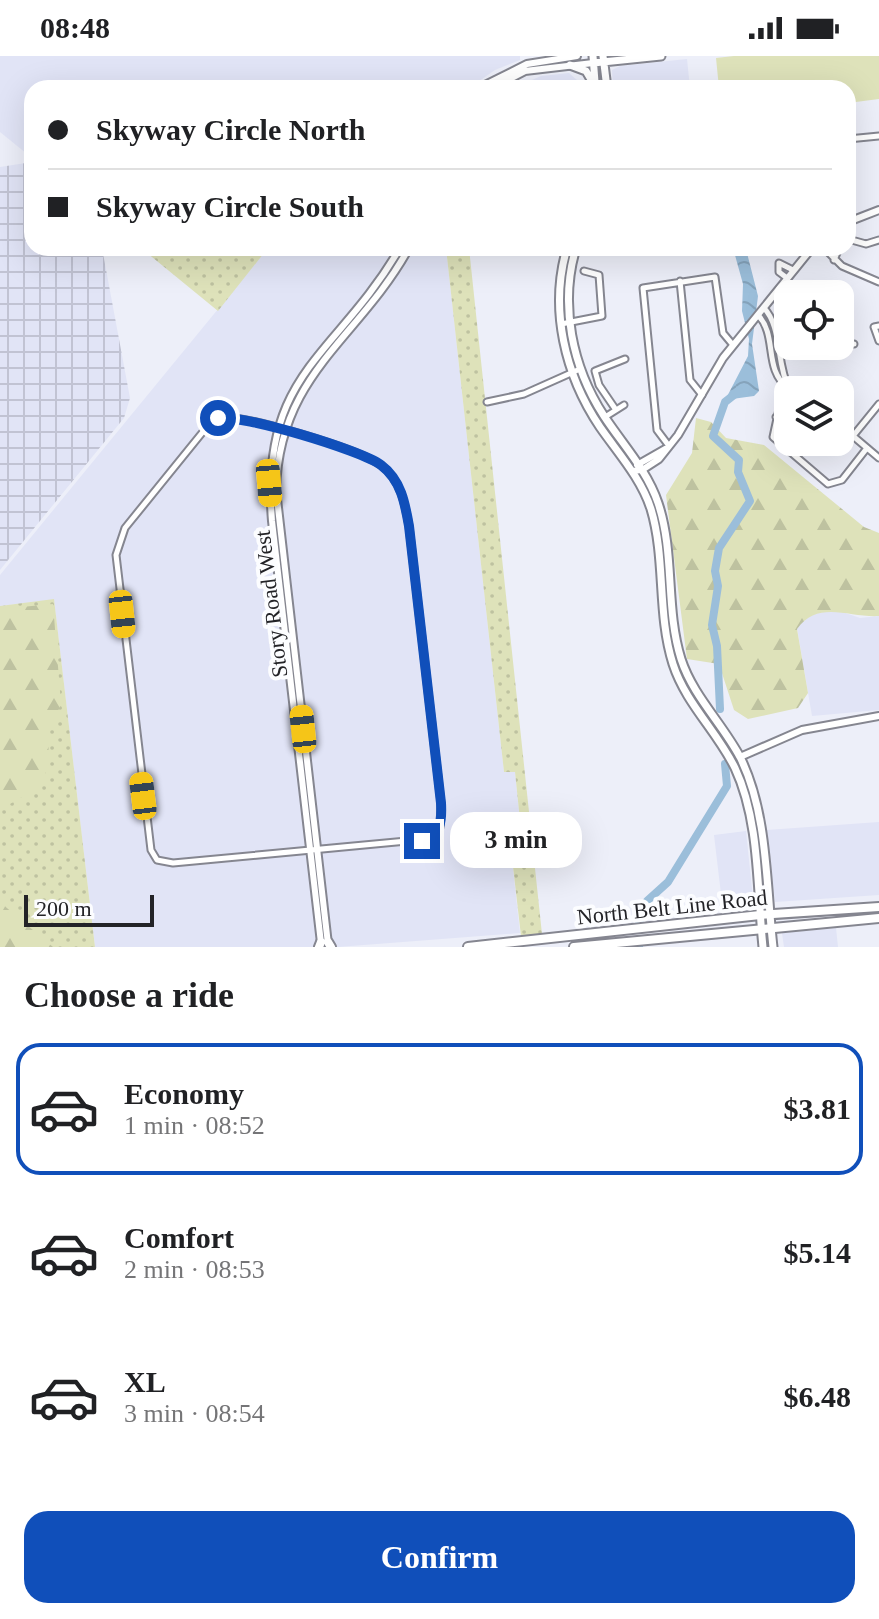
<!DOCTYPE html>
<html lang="en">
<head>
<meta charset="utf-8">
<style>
	:root { --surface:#fff; --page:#f6f6f6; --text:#202124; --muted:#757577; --line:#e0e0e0; --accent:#104fba }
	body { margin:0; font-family:Georgia,serif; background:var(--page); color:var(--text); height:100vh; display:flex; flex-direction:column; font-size:30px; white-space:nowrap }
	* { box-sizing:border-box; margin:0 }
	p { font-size:26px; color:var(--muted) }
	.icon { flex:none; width:44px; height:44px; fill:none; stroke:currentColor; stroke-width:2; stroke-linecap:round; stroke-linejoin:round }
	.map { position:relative; height:891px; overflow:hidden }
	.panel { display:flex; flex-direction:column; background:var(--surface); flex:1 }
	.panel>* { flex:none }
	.top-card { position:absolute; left:24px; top:24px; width:832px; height:176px; border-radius:24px; box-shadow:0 8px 32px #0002; display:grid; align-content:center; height:176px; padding:0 24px; background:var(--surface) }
	.buttons { position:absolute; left:774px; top:224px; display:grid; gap:16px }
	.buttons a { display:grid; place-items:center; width:80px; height:80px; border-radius:16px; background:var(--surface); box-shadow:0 8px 32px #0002; font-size:40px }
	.scale { position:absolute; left:24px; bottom:20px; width:130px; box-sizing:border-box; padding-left:8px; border:4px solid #232327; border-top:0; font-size:22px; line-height:28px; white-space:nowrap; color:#232327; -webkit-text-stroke:6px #fcfdff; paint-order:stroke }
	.end { position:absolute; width:36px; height:36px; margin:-18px; border:10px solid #104fba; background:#fff; box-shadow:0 0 0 4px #fff }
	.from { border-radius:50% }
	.bubble { position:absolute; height:56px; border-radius:24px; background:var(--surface); box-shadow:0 8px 32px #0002; font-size:26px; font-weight:800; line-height:56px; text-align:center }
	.car { position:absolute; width:24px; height:48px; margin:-24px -12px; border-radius:10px; box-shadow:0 0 6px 2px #0007; background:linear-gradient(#f5c518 24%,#345 0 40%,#f5c518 0 76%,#345 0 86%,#f5c518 0) }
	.top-card b { display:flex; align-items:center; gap:28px; height:76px; font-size:30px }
	.top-card b+b { border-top:2px solid var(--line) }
	.top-card i { width:20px; height:20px; background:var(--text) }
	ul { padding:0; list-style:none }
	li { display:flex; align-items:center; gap:24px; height:132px; margin:0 16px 12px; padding:0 8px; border:4px solid transparent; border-radius:24px }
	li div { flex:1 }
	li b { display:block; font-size:30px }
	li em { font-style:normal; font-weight:800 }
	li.active { border-color:var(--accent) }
	li>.icon { width:72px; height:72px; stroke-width:1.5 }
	h2 { padding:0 24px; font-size:36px; line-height:96px }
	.button { display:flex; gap:16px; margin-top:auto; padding:16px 24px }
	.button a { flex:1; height:92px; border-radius:24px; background:var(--accent); color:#fff; font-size:32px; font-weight:800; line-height:92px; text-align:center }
	.status { display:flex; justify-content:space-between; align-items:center; height:56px; padding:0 40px; background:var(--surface); direction:ltr }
	.status svg { height:22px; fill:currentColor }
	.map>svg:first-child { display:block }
</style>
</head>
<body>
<div class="status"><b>08:48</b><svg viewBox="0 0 49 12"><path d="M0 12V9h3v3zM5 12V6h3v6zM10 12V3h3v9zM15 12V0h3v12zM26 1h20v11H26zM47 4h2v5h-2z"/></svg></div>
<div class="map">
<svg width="879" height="891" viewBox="0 0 879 891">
	<defs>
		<pattern id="industrial-grid" width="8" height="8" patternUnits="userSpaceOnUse" patternTransform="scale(2)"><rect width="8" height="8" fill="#e1e4f6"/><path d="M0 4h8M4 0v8" fill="none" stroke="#c1c3d3"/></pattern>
		<pattern id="grass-dots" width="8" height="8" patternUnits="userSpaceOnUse" patternTransform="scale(2)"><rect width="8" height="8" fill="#dee2ba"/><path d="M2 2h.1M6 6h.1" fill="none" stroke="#bec2a0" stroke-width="1.8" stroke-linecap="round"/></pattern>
		<pattern id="forest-firs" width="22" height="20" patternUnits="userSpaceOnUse" patternTransform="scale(2)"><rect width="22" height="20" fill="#dee2ba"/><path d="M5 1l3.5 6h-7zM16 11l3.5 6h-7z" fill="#bec2a0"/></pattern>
		<pattern id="water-waves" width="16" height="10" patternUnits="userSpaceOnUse" patternTransform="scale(2)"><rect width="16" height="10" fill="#9bbeda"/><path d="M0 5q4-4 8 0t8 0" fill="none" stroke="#85a3bb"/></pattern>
	</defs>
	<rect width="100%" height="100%" fill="#edeff9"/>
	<path fill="#e1e4f6" d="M0,0h520v4l-25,10 -26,18h-437v70l-32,-26z
		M687,3l3,29h-77l-1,-18 8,-4z
		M569,17l17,15h-72l27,-12z
		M268,192h178l58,524 11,-1 6,60 -12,2 11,100 -182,14h-243l-41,-347 -54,6v-31z
		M837,554l23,8 19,-2v94l-67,6 -15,-88 7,-9 13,-6z
		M879,766v73l-104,7 -8,-72z
		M746,775l8,77 -31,3 -9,-76z
		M836,872l2,19h-54l-2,-14z"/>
	<path fill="url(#industrial-grid)" d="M32,106v86h70l28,150 -6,20 -124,152v-403z"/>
	<path fill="url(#grass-dots)" d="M141,192h127l-50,63z
		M446,192h23l73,686 -21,2 -12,-104 12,-2 -6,-58h-11z
		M54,543l41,348h-95v-341z"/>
	<path fill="url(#forest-firs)" d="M696,362l15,4 15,16 38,7 100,82 15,6v83c-29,2 -61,-17 -82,13l11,64 -10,15 -50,11 -14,-9 -15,-46 -32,-5 -21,-164 26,-42z
		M53,548l8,100 -12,28 -1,36 -10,20 -37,21 -1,-200z
		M1,847l52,44h-53z"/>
	<path fill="#dee2ba" d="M734,0h145v43l-31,4v-15h-129l-3,-30z"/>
	<path fill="url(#water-waves)" d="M733,192l14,5 11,43 -6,48 7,47 -5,5 -22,3 -2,-5 -7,20 -4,-2 29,-56 1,-17 -7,-28 1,-27z"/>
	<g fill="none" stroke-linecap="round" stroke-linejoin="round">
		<path stroke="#9bbeda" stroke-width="8" d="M720,653l-3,-63 -5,-21 6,-39 -3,-15 4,-23 31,-47 -12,-29 1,-12 -26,-24 12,-34 14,-11
			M639,867l8,-22 21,-19 59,-96 -2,-22
			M639,889v2"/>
		<defs>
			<path id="minor" d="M848,83l31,-3
				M848,183l18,5 13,-4
				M824,192l18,18 37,16
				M834,204l5,-12
				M787,222l-8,-6v-9l14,7
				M680,225l10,99 12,15
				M764,252c18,19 12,55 25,81
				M758,259c20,21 5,54 30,73
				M561,268l41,-8 -3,-41 -15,-4
				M879,270l-5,1 5,14
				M840,288h14
				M788,335l-7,9 -8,37 55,47 14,-4 25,-32
				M487,346l37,-8 56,-25
				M616,354l-17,-25 -4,-14 30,-12
				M223,361c28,0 137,32 159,49 19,15 23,38 27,60l32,277 -1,24 -12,12 -255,24 -16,-3 -6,-10 -35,-295 9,-27 81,-100z
				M605,361l19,-12
				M776,361l12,5
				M840,369l39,33
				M853,380l26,-32
				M669,390l-12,-16 -14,-142 72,-11 8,56 10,12"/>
			<path id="tertiary" d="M479,32l48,-24 50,-8
				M492,32l33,-17 68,-8
				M848,166l31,-12
				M637,409l28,-16
				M632,415l10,-1 17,-11 19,-24 45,-77 89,-110
				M740,701l62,-27 77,-14
				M321,887l-49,-422c-12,-150 64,-163 128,-273
				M328,888l-52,-454c3,-117 83,-151 133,-242"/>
			<path id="secondary" d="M593,0l2,26
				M603,0l4,32
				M593,7l68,-7
				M570,9l16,6 10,17
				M567,192c-18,61 -2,127 33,179 18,26 41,51 51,82 15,50 6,105 22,155 13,40 44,67 62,104 25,53 22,122 28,179
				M576,192c-17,56 -4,119 28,168 19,29 43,54 54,87 17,50 7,105 23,156 12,37 41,64 59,98 28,56 26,129 33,190"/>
			<path id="primary" d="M328,886l3,5
				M319,891l2,-5
				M468,891l292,-32 119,-8
				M574,891l305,-29"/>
		</defs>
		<use href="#minor" stroke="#858690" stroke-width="9"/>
		<use href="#tertiary" stroke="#858690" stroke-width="10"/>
		<use href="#secondary" stroke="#858690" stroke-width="11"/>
		<use href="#primary" stroke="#858690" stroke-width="12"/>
		<use href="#minor" stroke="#fff" stroke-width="5"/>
		<use href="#tertiary" stroke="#fff" stroke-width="6"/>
		<use href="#secondary" stroke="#fff" stroke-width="7"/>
		<use href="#primary" stroke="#fff" stroke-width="8"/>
	</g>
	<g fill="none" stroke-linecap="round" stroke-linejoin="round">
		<path stroke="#104fba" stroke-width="10" d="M218,362c23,-4 143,32 163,47 20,15 24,38 28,61l32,277c1,18 0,32 -19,38"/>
	</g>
	<g text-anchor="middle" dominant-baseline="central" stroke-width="8" stroke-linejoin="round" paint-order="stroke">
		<g font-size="22" fill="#232327" stroke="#fcfdff">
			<text transform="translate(271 548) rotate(-97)">Story Road West</text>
			<text transform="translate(672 851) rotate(-6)">North Belt Line Road</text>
		</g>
	</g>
</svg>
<div class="buttons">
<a><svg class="icon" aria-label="locate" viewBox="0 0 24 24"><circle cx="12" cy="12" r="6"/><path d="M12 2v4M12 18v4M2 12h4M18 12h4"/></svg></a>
<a><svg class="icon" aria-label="layers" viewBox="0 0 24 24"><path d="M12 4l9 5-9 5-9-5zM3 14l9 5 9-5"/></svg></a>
</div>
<div class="scale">200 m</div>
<i class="end from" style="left:218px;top:362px"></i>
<i class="end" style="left:422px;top:785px"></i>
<div class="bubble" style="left:450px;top:756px;width:132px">3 min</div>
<i class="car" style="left:269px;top:427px;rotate:175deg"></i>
<i class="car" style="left:122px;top:558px;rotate:174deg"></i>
<i class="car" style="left:303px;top:673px;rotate:354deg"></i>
<i class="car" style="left:143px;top:740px;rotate:353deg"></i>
<div class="top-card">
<b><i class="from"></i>Skyway Circle North</b>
<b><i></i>Skyway Circle South</b>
</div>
</div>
<section class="panel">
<h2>Choose a ride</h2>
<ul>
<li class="active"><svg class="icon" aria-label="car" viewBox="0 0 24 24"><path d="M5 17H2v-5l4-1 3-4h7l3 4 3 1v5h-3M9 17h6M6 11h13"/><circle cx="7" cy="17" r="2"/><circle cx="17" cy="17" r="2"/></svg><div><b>Economy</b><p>1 min · 08:52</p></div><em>$3.81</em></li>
<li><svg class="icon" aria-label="car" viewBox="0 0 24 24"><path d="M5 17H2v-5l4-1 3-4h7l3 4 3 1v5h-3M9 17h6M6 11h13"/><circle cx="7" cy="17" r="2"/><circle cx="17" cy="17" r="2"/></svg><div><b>Comfort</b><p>2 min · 08:53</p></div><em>$5.14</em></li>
<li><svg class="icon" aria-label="car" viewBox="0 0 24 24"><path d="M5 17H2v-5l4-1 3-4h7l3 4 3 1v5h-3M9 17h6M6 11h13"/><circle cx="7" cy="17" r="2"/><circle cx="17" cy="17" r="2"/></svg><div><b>XL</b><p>3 min · 08:54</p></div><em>$6.48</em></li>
</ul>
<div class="button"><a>Confirm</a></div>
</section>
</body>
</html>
